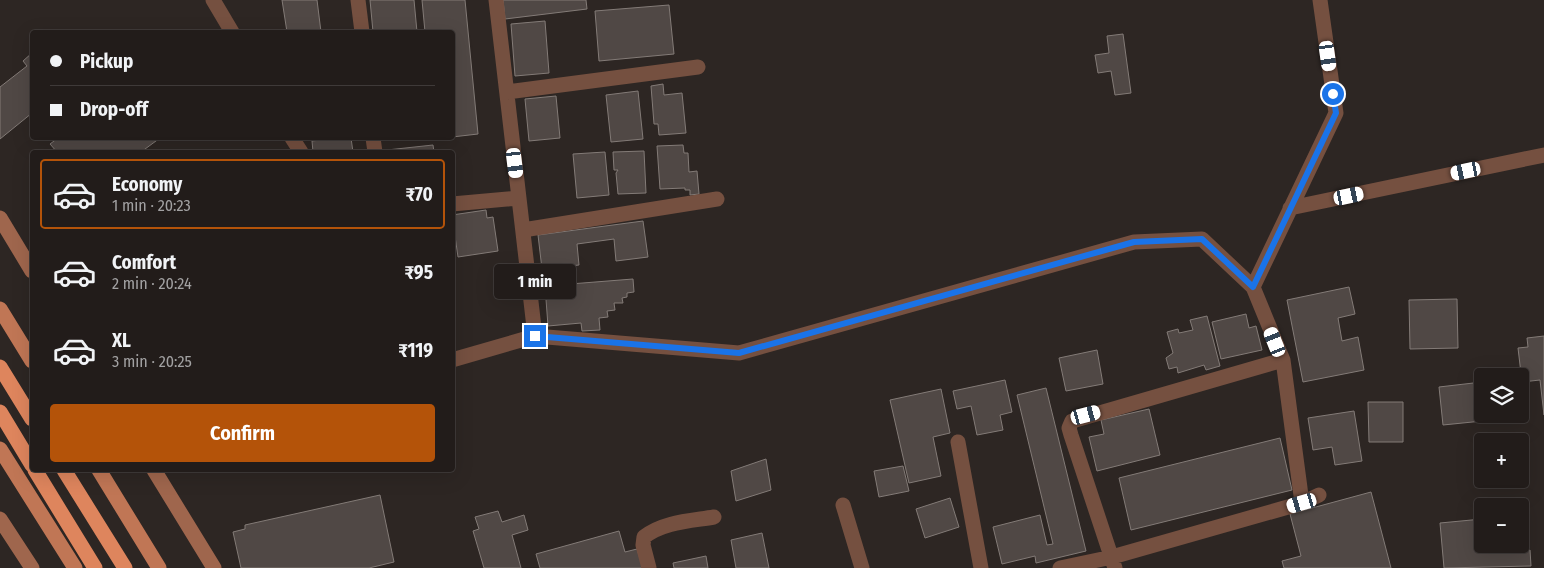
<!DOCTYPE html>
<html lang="en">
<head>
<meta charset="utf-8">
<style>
	:root { --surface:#221c1a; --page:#2a2523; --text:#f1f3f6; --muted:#a2a1a2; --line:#3f3a39; --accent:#b45309 }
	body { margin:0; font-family:"Fira Sans Condensed",sans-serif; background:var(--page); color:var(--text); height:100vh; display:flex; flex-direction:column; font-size:19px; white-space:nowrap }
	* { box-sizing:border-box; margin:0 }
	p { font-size:16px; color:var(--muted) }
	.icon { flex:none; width:28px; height:28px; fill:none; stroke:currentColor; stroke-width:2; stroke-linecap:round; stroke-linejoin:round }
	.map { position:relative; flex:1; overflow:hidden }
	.drawer { position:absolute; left:30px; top:150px; width:425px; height:322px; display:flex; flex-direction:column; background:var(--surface); border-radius:5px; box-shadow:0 5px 20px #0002,0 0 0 1px var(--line) }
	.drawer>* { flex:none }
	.banner { position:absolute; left:30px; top:30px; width:425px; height:110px; border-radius:5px; box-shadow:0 5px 20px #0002,0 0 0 1px var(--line); display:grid; align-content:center; height:110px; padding:0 20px; background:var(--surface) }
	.fabs { position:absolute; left:1474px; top:368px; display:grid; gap:10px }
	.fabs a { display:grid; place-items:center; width:55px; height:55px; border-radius:5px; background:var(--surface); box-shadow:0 5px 20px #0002,0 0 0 1px var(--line); font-size:25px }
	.end { position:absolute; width:22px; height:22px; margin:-11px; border:6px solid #1a73e8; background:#fff; box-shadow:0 0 0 2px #fff }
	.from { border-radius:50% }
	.bubble { position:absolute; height:35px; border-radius:5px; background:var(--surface); box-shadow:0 5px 20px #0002,0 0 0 1px var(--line); font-size:16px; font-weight:700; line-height:35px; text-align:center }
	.car { position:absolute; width:15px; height:30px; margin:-15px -8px; border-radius:6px; box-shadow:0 0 4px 1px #0007; background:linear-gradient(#fff 24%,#345 0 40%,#fff 0 76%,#345 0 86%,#fff 0) }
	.banner b { display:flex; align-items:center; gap:18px; height:48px; font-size:19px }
	.banner b+b { border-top:1px solid var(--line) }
	.banner i { width:12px; height:12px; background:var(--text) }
	ul { padding:9px 0 0; list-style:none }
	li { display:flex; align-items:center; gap:15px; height:70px; margin:0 10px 8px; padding:0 10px; border:2px solid transparent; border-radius:5px }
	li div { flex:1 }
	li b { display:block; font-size:19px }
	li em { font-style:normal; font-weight:700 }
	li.active { border-color:var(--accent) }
	li>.icon { width:45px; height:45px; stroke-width:1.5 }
	.action { display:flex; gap:10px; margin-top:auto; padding:10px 20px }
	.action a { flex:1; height:58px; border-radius:5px; background:var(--accent); color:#fff; font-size:20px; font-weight:700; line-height:58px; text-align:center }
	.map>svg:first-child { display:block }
</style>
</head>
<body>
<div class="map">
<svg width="1544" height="568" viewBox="0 0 1544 568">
	<rect width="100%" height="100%" fill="#2d2623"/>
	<path fill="#504845" stroke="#837b77" d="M282,0h35l4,32h-34z
		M370,0h44l3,32h-44z
		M422,0h43l13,134 -26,3v-105h-27z
		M503,0h83l1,9 -82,10z
		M669,5l5,49 -75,7 -4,-50z
		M545,21l4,52 -34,3 -4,-52z
		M1123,34l8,59 -16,2 -4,-24 -13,2 -3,-18 14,-2 -2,-17z
		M32,53v60l-32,26v-52l27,-21 -4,-5z
		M663,84l1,11 18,-2 4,40 -27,2 -1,-11h-4l-3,-38z
		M638,91l5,48 -32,3 -5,-47z
		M556,96l4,42 -31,3 -4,-42z
		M58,138h102l-19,14h-84l-7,-8z
		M338,138h13l2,14h-40l-1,-11z
		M433,145l1,7h-46l-1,-2z
		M683,145l1,8h4l1,19 8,-1 2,23 -9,1v-5h-5v-2l-25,1 -3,-43z
		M644,151l2,42 -28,1 -2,-21 2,-3h-4l-1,-18z
		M605,152l4,43 -32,3 -4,-44z
		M486,210l1,8 6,-1 5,34 -40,6 -6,-42z
		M643,221l5,36 -32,4 -2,-22 -37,5 2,21 -37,4 -4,-34z
		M633,279l1,13 -7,1v4l-5,1 1,5h-9l1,7 -8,1 1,6 -9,1 1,12 -18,1 -1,-8 -33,3 -3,-40z
		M1349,287l6,27 -17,4 4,23 16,-4 6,33 -61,12 -16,-82z
		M1457,299l1,49 -48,1 -1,-49z
		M1246,314l3,14 7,-2 6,24 -41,9 -9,-37z
		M1207,316l13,50 -14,4 -2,-5 -26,8 -1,-6 -8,2 -3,-11 7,-5 -6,-21 11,-3 1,4 14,-3 -3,-10z
		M1544,336v79l-4,-35 -18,2 -4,-34 10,-1 -1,-9z
		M1097,350l6,34 -37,7 -7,-33z
		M1005,380l7,32 -12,3 3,15 -26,5 -6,-29 -14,3 -4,-18z
		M1482,382v32h20v5l-59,6 -4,-38z
		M1046,388l40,163 -50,12 -1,-7 -33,8 -9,-37 47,-12 7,30 6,-1 -36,-149z
		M941,389l9,44 -17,4 8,39 -32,7 -19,-83z
		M1368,402h35v40h-34z
		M1149,409l11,46 -63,16 -8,-34 15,-3 -3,-14z
		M1354,411l8,50 -27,4 -3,-18 -19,3 -5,-32z
		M1280,438l12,52 -161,40 -12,-52z
		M766,459l5,31 -35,11 -5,-30z
		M903,466l6,25 -30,6 -5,-26z
		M1371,492l20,76h-107l-2,-7 19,-5 -11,-42z
		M380,495l14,67 -25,6h-128l-8,-36 12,-3v-4z
		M950,498l9,29 -34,11 -9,-29z
		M498,511l4,11 22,-7 4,15 -16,5 9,33h-37l-11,-37 6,-2 -4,-12z
		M1482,519v25h30v8l18,-2 1,16 -87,2 -4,-45z
		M619,531l6,21 12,-3 6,19h-103l-4,-14z
		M762,533l7,35h-33l-5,-28z
		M706,556l2,12h-34l-1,-5z"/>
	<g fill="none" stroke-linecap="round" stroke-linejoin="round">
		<path stroke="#755040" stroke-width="15" d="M213,0l19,32
			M358,0l4,32
			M507,92l191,-25
			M292,138l9,14
			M373,138l2,14
			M452,204l67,-6
			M1290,208l254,-53
			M523,230l194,-31
			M1253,287l83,-174 -16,-113
			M535,336l204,17 395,-111 68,-3 51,48 30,73 19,143
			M452,360l83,-24 -39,-336
			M958,442l23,126
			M843,505l19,63
			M649,568l-6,-23 1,-8c19,-15 46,-16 70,-20
			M1060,568l52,-11 190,-54 17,-8
			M1115,568l-44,-133 -2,-7 3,-7 211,-61"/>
		<path stroke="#9f664d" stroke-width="15" d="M0,218l32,53
			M154,470l60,98
			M0,519l32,49"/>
		<path stroke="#c07655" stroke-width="15" d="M0,309l32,52
			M0,449l75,119
			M99,470l60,98"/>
		<path stroke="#de855d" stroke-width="15" d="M0,367l32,52
			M0,412l32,53
			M35,470l60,98
			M64,470l61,98"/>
	</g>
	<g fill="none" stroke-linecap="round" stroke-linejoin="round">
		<path stroke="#1a73e8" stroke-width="6" d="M535,336l204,17 395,-111 68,-3 51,48 83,-174 -3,-19"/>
	</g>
</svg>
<div class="fabs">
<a><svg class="icon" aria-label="layers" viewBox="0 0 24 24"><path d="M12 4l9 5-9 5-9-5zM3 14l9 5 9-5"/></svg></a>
<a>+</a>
<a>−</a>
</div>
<i class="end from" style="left:1333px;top:94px"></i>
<i class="end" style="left:535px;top:336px"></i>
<div class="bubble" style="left:494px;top:264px;width:82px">1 min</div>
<i class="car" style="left:1328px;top:56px;rotate:172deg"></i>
<i class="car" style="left:515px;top:163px;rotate:173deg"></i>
<i class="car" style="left:1466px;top:171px;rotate:258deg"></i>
<i class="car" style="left:1349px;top:196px;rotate:78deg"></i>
<i class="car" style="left:1275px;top:342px;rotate:338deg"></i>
<i class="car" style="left:1086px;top:415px;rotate:75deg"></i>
<i class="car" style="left:1302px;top:503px;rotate:254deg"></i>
<div class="banner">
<b><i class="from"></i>Pickup</b>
<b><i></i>Drop-off</b>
</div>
<section class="drawer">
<ul>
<li class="active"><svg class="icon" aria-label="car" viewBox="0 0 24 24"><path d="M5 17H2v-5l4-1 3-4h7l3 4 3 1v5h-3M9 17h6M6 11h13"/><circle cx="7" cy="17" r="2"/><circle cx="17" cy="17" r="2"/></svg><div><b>Economy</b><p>1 min · 20:23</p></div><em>₹70</em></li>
<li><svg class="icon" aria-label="car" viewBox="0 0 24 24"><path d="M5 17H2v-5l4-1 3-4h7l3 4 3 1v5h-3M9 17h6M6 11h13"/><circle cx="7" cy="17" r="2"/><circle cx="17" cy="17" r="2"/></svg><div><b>Comfort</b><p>2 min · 20:24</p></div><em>₹95</em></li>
<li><svg class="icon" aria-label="car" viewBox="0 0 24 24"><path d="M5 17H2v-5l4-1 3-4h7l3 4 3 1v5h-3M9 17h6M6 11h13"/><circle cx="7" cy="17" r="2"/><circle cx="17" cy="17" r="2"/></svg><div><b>XL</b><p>3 min · 20:25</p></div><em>₹119</em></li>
</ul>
<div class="action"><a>Confirm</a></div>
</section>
</div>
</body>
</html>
